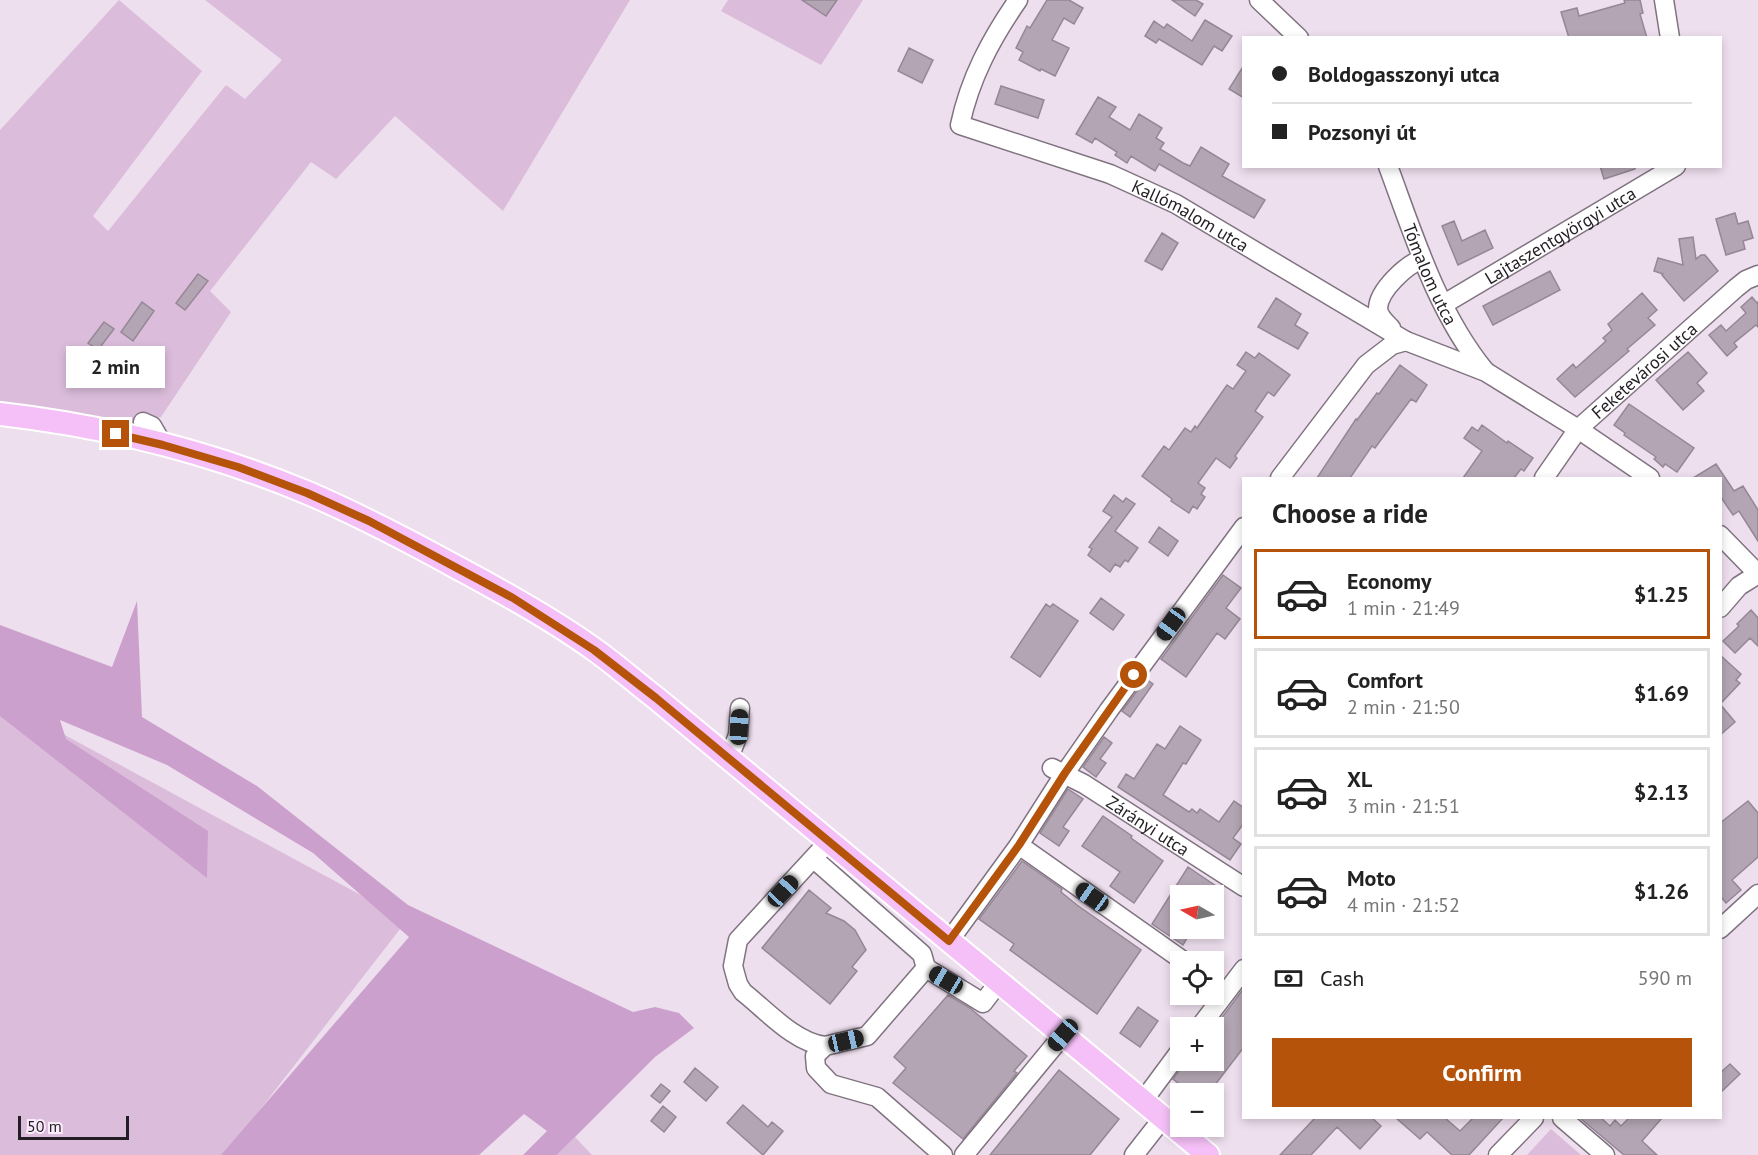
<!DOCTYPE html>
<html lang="en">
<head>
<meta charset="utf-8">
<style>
	:root { --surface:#fff; --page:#f2f2f2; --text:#222; --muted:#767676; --line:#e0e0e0; --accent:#b45309 }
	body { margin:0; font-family:"PT Sans",sans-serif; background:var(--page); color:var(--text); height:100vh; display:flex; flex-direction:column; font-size:22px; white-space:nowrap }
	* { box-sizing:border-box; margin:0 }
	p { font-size:20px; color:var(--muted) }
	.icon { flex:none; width:33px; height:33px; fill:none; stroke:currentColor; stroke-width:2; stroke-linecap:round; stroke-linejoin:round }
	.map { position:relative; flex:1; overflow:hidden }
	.panel { position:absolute; left:1242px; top:477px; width:480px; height:642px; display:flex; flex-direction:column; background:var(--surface); border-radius:0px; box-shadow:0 3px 9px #0003 }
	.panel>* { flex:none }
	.banner { position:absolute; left:1242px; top:36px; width:480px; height:132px; border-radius:0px; box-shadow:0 3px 9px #0003; display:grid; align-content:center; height:132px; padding:0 30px; background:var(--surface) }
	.needle { width:39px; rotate:279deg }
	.controls { position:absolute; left:1170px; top:885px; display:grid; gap:12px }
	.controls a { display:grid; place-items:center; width:54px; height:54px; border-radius:0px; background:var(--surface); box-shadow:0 3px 9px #0003; font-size:30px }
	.scale { position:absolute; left:18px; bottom:15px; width:111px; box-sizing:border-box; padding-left:6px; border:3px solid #231e23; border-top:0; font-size:16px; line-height:21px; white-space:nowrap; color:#231e23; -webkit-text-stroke:4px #fbecfb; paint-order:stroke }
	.end { position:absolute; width:27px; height:27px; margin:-14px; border:8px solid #b45309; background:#fff; box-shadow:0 0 0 3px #fff }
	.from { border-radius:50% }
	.bubble { position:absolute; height:42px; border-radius:0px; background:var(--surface); box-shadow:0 3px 9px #0003; font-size:20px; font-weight:800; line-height:42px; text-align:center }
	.car { position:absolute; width:18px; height:36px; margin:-18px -9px; border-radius:8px; box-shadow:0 0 4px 2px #0007; background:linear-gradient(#222 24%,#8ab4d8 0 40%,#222 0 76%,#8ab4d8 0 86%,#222 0) }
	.banner b { display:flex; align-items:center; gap:21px; height:57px; font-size:22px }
	.banner b+b { border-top:2px solid var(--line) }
	.banner i { width:15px; height:15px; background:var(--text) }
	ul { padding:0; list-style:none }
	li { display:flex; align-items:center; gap:18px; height:90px; margin:0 12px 9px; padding:0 18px; border:3px solid var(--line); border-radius:0px }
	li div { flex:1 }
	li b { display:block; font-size:22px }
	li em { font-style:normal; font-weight:800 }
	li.current { border-color:var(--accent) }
	li>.icon { width:54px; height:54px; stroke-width:1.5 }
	h2 { padding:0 30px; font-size:27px; line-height:72px }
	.pay { display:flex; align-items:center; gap:15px; height:66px; padding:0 30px; font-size:22px }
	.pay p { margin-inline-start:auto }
	.primary-button { display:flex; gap:12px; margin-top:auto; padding:12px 30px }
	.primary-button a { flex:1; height:69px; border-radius:0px; background:var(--accent); color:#fff; font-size:24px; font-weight:800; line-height:69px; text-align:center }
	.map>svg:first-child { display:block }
</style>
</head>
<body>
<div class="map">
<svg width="1758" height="1155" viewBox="0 0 1758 1155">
	<rect width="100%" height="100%" fill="#eedfee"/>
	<path fill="#dbbddb" d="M119,0l83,71 -109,145 15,15 118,-146 19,14 37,-39 -77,-60h425l-127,211 -108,-95 -59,63 -25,-17 -101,129 21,21 -70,105 -27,9 -134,-20v-276z
		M728,0h135l-42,65 -100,-54z
		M0,700l407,220 -182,235h-225z
		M1551,1129l30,26h-54z
		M575,1137l17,18h-35z"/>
	<path fill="#cca0cd" d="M137,601l5,116 115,69 151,119 225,107 22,-5 24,6 15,15 -39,29 -98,98h-34l24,-24 -23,-17 -45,41h-258l188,-218 -96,-84 -146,-88 -107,-45 6,19 142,92 -1,47 -207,-162v-91l112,42z"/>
	<path fill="#b3a5b3" stroke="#958795" stroke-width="1.5" d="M802,0h35l-11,16z
		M1047,0h22l14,8 -9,16 -10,-6 -12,22 17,8 -14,28 -14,-7 -1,2 -21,-11 4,-8 -7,-4 11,-22 3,2z
		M1172,0h24l7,4 -8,12z
		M1624,0h16l3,13 -3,1 7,24h-78l-8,-26 16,-4 2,8 46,-13z
		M1205,20l27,16 -10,15 -8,-5 -12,19 -43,-26 -3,4 -11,-7 9,-15 10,7 3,-4 25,17z
		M909,48l24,12 -11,23 -24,-12z
		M1244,65v33l-15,-9z
		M1001,86l43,14 -6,18 -43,-14z
		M1098,97l18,10 -7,10 21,13 9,-16 23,14 -6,10 8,5 -4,6 23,14 7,3 11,-19 28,17 -7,12 43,24 -11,18 -95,-54 -4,7 -24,-15 -4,7 -12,-8 2,-3 -22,-14 -3,5 -16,-9z
		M1600,166h35v3l-31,10z
		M1735,213l3,11 10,-3 5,17 -10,3 2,8 -19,6 -10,-36z
		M1454,221l8,20 23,-11 8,18 -35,17 -16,-39z
		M1162,233l16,10 -16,27 -17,-9z
		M1693,237l3,22 5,-4h4l13,16 -34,30 -22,-26 1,-1 -9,-3 4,-13 25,7 -4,-26z
		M1550,271l10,19 -67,35 -10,-19z
		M198,274l10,7 -23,29 -9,-7z
		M1642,293l15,17 -9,8 7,7 -28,24 2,2 -54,46 -18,-18 16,-15 3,4 30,-27 -3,-3 9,-8 -4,-6z
		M1752,297l5,6 1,-1v25l-2,-2 -22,18 3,4 -10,9 -18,-21 12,-10 5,6 20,-18 -5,-6z
		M1276,298l25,16 -6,11 13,8 -10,16 -40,-22z
		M142,302l12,9 -21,30 -12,-9z
		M104,322l10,7 -16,21 -10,-7z
		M1246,352l9,6 4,-5 31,22 -16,21 -6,-4 -13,19 8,6 -28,39 2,2 -7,10 -14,-10 -18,25 7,5 -4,6 4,3 -8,12 -4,-3 -4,7 -18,-12 1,-2 -30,-23 22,-30 5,4 16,-22 6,4 4,-6 2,2 30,-43 6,4 13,-18 -9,-6z
		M1688,352l19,21 -10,10 7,8 -21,19 -27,-30z
		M1400,365l27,20 -11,17 -5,-3 -36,49 -3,-2 -22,32h-33l39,-59 1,1 20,-27 2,1z
		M1629,404l65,44 -17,24 -12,-8 -2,3 -9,-8 2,-2 -32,-22 1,-2 -11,-8z
		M1482,425l25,18 1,-2 25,17 -9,13 -3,-2 -7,9h-51l19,-27 -18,-13 8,-11 6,4z
		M1716,464l18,27 9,-5 15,24v31l-19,-30 -6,4 -13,-19v-18h-27z
		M1114,495l9,7 3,-4 9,6 -20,27 23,17 -10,14 -3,-2 -5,7 -5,-3 -5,8 -22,-17 4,-6 -3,-2 23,-30 -9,-6z
		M1159,527l19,14 -10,15 -19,-14z
		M1223,575l18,13 -15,20 14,11 -15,20 -8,-6 -31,44 -25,-18z
		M1101,598l23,17 -11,15 -23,-17z
		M1046,604l4,3 3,-3 25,17 -38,56 -29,-20z
		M1751,610l7,8v28l-8,-8 -15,15 -12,-12 16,-15 -2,-2z
		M1720,655l21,19 -5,6 4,3 -20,21z
		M1146,679l7,5 -23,33 -8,-6z
		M1720,704l15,18 -15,13z
		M1180,726l21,14 -15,24 -3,-1 -20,32 26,17 3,-3 5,4 3,-4 19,13 15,-21 10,7v15l-11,15 8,6 -11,16 -112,-73 8,-13 8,5 23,-35 8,5z
		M1104,737l8,6 -12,16 6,4 -10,14 -13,-10z
		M1068,789l15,10 -20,28 6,4 -10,15 -19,-13z
		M1748,801l10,12v44l-26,23 9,10 -15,13 -6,-7v-73z
		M1103,816l29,20 -1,2 32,23 -29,42 -24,-17 10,-14 -38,-26z
		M1022,861l40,28 -1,3 16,13 64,45 -44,64 -87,-64 4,-6 -35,-25z
		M1188,867l31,21 -5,8h-34v32h13l-10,17 -31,-21z
		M809,890l22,18 -5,5 18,8 11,9 11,20 -14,17 5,4 -27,33 -68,-56z
		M1244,988v59l-36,47h-16l-19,-15 14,-19h27v-32z
		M948,995l22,13 57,48 -13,15 3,2 -54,66 -70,-56 13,-15 -12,-11z
		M1138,1007l20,14 -18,26 -20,-14z
		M1730,1064l10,10 -20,19v-20z
		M695,1068l23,19 -12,14 -22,-19z
		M1059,1070l60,49 -29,36h-100z
		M661,1084l9,7 -10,12 -9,-7z
		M743,1105l25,22 4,-5 11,9 -20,24 -36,-32z
		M663,1106l13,11 -12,15 -13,-11z
		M1315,1118h57l9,8 -21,23 -23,-22 -26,28h-31z
		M1396,1118h49l15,13 13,-13h30l-34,37h-17l-25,-23 -7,7z
		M1580,1118h21l9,8 5,-6 6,6 8,-8h33l-20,23 15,14h-33z"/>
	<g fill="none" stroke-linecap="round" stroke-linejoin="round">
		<defs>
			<g id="minor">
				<path id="s1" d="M1018,0c-27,39 -48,78 -58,125l150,49 66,30 230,137 80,31 92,57 72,49"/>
				<path d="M1259,0l40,38"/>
				<path d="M1664,0l6,38"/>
				<path id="s2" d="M1388,166c26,70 49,146 97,205"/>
				<path id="s3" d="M1444,304l232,-138"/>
				<path d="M1391,328c-5,-5 -13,-12 -13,-20 1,-18 28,-43 44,-49"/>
				<path d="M143,422l9,4 11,19"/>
				<path d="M1280,478l86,-113 26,-20 14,-4"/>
				<path id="s4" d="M1544,478l34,-49 158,-141 10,-8 12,-5"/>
				<path d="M1720,535l38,39"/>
				<path d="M1720,608l19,-22 19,-12"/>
				<path d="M729,758l9,-23 2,-27"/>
				<path id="s5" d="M1052,768l32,16 160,103"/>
				<path d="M1019,845l166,117"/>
				<path d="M814,859l108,95 4,14"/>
				<path d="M1720,929l38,-35"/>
				<path d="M949,941l70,-96 46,-72 44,-63 135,-183"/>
				<path d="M1199,1028l45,-59"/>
				<path d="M825,1046c-30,-3 -59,-36 -82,-54l-5,-8 -5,-18 5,-26 91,-99"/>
				<path d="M1143,1101l37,-50"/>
				<path d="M1562,1118l43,37"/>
				<path d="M943,1155l-66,-58 -46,-13 -15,-16 -1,-12 10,-10 42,-10 59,-68 57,35 16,-21"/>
				<path d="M964,1155l99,-120"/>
				<path d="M1134,1155l29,-37"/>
				<path d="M1498,1155l36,-37"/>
			</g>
			<path id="major" d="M0,414c105,12 210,38 308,79 51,22 101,48 150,75 47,25 94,51 137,82 21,15 40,32 61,48l552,457"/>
		</defs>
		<use href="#minor" stroke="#807380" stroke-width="21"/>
		<use href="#major" stroke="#fff" stroke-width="26"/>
		<use href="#minor" stroke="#fff" stroke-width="18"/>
		<use href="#major" stroke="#f5c0f7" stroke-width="22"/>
	</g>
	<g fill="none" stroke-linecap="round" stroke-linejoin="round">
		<path stroke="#b45309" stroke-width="8" d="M116,434l47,11 75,22 69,26 62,28 144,77 81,52 62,48 293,243 70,-96 46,-72 69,-98"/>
	</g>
	<g text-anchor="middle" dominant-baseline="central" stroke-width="6" stroke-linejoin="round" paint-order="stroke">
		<g font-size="18" fill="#231e23" stroke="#fbecfb">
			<text stroke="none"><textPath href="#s1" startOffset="387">Kallómalom utca</textPath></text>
			<text stroke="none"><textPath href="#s3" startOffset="135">Lajtaszentgyörgyi utca</textPath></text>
			<text stroke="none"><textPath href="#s2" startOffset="116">Tómalom utca</textPath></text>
			<text stroke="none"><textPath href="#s4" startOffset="148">Feketevárosi utca</textPath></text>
			<text stroke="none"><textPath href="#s5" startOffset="112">Zárányi utca</textPath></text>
		</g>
	</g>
</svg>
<div class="controls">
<a><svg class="needle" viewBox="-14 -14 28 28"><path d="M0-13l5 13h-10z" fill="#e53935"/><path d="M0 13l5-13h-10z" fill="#767676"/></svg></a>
<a><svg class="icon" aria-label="locate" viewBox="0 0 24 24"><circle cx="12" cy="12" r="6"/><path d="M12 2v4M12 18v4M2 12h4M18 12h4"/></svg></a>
<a>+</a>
<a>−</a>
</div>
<div class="scale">50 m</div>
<i class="end from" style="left:1134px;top:675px"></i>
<i class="end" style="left:116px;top:434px"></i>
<div class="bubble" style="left:66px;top:346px;width:99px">2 min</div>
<i class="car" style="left:1171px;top:624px;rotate:216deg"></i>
<i class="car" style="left:739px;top:727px;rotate:3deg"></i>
<i class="car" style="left:783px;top:891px;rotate:43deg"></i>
<i class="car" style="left:1092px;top:897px;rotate:305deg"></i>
<i class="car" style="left:946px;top:980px;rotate:300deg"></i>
<i class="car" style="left:1063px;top:1035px;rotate:221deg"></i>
<i class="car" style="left:846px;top:1041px;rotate:77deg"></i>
<div class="banner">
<b><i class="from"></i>Boldogasszonyi utca</b>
<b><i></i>Pozsonyi út</b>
</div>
<section class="panel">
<h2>Choose a ride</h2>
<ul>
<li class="current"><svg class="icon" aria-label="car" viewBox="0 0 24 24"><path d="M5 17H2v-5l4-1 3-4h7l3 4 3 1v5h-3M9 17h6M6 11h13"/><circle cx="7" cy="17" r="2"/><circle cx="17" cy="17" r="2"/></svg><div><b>Economy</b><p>1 min · 21:49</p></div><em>$1.25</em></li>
<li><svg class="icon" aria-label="car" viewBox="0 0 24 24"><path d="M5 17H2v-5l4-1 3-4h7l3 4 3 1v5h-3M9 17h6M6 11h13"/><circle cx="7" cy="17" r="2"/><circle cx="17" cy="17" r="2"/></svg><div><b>Comfort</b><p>2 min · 21:50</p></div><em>$1.69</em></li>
<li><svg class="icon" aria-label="car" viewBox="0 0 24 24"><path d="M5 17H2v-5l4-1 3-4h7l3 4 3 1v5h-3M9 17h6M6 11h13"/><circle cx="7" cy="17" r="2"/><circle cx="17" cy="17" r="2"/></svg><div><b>XL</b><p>3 min · 21:51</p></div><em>$2.13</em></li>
<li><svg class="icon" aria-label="car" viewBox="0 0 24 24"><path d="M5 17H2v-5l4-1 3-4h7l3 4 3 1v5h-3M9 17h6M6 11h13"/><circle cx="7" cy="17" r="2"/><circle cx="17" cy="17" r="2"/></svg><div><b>Moto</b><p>4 min · 21:52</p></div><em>$1.26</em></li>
</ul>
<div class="pay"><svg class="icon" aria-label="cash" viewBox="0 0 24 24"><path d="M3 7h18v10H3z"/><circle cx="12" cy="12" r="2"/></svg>Cash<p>590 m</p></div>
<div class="primary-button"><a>Confirm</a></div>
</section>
</div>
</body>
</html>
